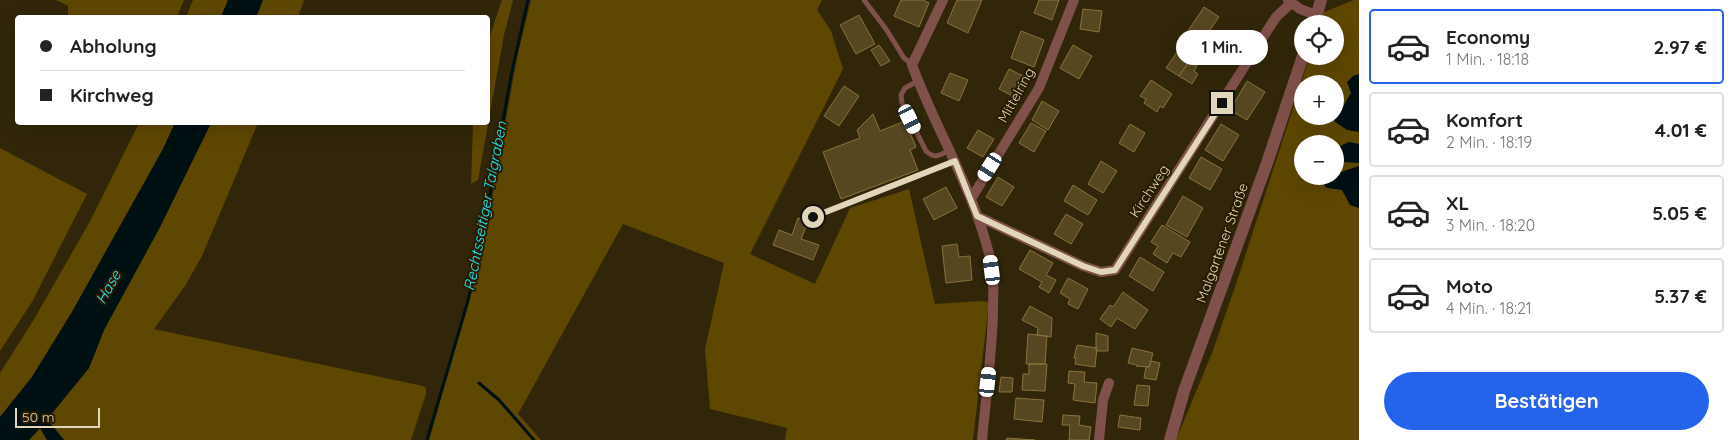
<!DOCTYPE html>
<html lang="de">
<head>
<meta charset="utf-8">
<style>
	:root { --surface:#fff; --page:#f2f2f2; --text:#222; --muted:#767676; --line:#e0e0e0; --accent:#2563eb }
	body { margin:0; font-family:Quicksand,sans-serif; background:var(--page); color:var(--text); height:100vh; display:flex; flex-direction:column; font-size:19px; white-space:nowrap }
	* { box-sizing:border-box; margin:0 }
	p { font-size:16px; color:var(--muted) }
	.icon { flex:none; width:28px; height:28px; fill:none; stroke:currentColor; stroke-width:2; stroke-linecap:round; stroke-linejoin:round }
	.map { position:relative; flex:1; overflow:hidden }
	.drawer { display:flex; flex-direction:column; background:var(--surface); width:375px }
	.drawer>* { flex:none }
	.guide { position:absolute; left:15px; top:15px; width:475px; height:110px; border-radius:5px; box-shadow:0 5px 20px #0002; display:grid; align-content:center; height:110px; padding:0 25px; background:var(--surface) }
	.controls { position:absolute; left:1294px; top:15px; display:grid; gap:10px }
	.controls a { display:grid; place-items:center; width:50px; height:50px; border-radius:50%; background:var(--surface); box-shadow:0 5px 20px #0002; font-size:25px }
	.scale { position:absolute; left:15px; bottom:12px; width:85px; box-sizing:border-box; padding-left:5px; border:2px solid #e1d5ba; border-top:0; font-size:14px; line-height:18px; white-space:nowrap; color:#e1d5ba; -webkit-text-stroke:4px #271c01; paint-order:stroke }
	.end { position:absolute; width:22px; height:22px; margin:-11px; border:6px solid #e1d5ba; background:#111; box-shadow:0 0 0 2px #111 }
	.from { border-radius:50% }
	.bubble { position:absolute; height:35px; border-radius:18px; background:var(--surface); box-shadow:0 5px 20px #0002; font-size:16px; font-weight:800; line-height:35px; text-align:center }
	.car { position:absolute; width:15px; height:30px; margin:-15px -8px; border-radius:6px; box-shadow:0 0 4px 1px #0007; background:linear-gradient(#fff 24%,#345 0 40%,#fff 0 76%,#345 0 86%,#fff 0) }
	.guide b { display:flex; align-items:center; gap:18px; height:48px; font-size:19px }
	.guide b+b { border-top:1px solid var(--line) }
	.guide i { width:12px; height:12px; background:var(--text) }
	ul { padding:9px 0 0; list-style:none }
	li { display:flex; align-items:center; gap:15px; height:75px; margin:0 10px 8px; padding:0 15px; border:2px solid var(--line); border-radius:5px }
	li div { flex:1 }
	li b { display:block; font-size:19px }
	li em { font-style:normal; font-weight:800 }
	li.on { border-color:var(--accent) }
	li>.icon { width:45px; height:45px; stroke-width:1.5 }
	.action { display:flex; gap:10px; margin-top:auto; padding:10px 25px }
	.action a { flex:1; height:58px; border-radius:30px; background:var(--accent); color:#fff; font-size:20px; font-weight:800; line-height:58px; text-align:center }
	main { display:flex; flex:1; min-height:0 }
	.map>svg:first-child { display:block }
</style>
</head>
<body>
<main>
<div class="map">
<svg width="1359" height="440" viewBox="0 0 1359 440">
	<rect width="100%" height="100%" fill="#312609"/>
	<path fill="#5e4700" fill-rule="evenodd" d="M56,0h128l-7,17 -83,1 -6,-3 -1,2 -19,1v-12z
		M193,0h35l-7,17h-35z
		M263,0h41l-6,17 -42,1z
		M502,0h11l-9,35 -26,145 -7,4 2,-61 15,-1v-80z
		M531,0h291l-5,10 14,21 12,38 -93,185 65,30 35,-76 59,-19 26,115 46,-3 8,1 -16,138h-188l2,-12 -77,-19 -5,-60 19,-86 -101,-39 -105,190 23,26h-112l53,-184 35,-199z
		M1354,0h5v440h-183l36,-87 25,-72 73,-225h25v-32h-14l3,-12zM1302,84h33v32h-33zM1302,144h33v32h-33z
		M139,123h36l-12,26 -91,163 -40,65 -32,40v-44l33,-52 56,-98z
		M211,123h47l-56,133 -17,30 -31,43 269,57 3,2v6l-15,46h-347l-17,-20 42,-52 15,-38 56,-103z
		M0,148l87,46 -55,108 -32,49z
		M40,428l7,12h-18z"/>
	<path fill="#001013" d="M228,0h35l-7,17h-35z
		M1359,74v58l-12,-2 -13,-9 17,-28 -4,-11 6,-6z
		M175,123h36l-51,104 -56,103 -15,38 -42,51 17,21h-17l-7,-12 -11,12h-29v-23l32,-40 40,-65 91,-163z
		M1349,142l10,2v19l-15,-1 -9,-4v-7l5,-5z
		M1359,166v42l-9,-3 -8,-15 -15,-2 -5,-5 4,-7h9v-2z"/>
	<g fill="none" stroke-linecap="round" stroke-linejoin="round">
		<path stroke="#001013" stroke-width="3" d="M479,383l20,17 35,40
			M427,440l40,-136 12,-48 32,-180 17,-76"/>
	</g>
	<path fill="#574721" stroke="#89723c" d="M901,0h22l6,3 -10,24 -25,-11z
		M957,0h25l-14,33 -21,-10z
		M1039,0h20l-7,20 -18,-7z
		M1204,7l15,10 -16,23 -15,-9z
		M1083,9l19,2 -3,21 -19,-3z
		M859,15l16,29 -19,10 -16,-29z
		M1021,31l23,9 -10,27 -23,-9z
		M879,45l11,16 -9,5 -10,-16z
		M1073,45l19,11 -13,23 -19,-11z
		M1182,45l13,8 -16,23 -13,-8z
		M1192,62l5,4 -3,5 4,3 -6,10 -13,-8 9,-13z
		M1009,69l20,10 -11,20 -19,-10z
		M950,73l18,7 -9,21 -18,-8z
		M1151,80l21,14 -9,14 -3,-2 -3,6 -13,-9 2,-4 -6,-3z
		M1247,81l18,11 -18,28 -17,-10z
		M844,86l15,10 -20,30 -15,-10z
		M1042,101l17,10 -11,19 -16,-10z
		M873,114l7,17 25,-10 11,26 -6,3 8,20 -77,29 -18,-47 37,-14 -3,-8z
		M1031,123l15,8 -12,21 -15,-9z
		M1130,124l15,9 -11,19 -15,-9z
		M1221,124l18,11 -16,26 -18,-11z
		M978,130l16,9 -11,18 -16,-9z
		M1201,157l21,12 -12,21 -21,-12z
		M1101,161l16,10 -14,22 -15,-9z
		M998,177l16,10 -12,19 -16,-9z
		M1073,185l24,15 -9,15 -24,-14z
		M946,187l11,21 -23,12 -11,-21z
		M1183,196l20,12 -16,29 -21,-12z
		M1066,214l17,10 -12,20 -17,-10z
		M798,218l10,4 -7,17 18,6 -6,15 -40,-15 6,-15 13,5z
		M1162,225l28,17 -9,15 -8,-4 -6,10 -14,-9 5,-8 -7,-4z
		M957,244l2,13 11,-1 2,24 -26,3 -4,-37z
		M1030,250l23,13 -7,12 10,5 -7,13 -10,-6 3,-5 -23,-13z
		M1140,257l24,15 -11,19 -24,-15z
		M1068,278l20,11 -10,20 -10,-5 2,-5 -10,-6z
		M1123,292l25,18 -13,19 -18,-11 -6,9 -11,-8 10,-14 3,2z
		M1030,306l22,12 -1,19 -14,-2 1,-7 -16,-8z
		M1096,333l12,3v15h-12z
		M1028,334l19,2 -2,28h-19z
		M1077,345l20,3 -2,19 -20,-3 1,-6h-2z
		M1132,348l21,5 -4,14 -13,-1 1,-1 -9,-2z
		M1151,361l9,2 -4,17 -12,-2 2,-11h3z
		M1029,364h18l-2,27 -23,-1 1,-16h6z
		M1069,371l16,1 -1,10 13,1 -2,20 -22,-3 2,-16 -7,-1z
		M1001,377l12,1 -1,14h-13z
		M1137,385l13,1 -2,20 -14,-1z
		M1016,398l28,2 -2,22 -28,-3z
		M1063,415l17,1 -1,9 12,2 -2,13h-20l1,-15h-8z
		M1120,415l21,3 -1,12 -22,-3z
		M1007,438l28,2h-29z"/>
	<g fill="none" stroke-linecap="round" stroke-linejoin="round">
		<path stroke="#80504a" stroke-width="5" d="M864,0l22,29 18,29 8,6
			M918,81l-13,7 -4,7 1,8 24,48c10,9 13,4 24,-1
			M813,217l141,-56"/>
		<path stroke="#80504a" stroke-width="10" d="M943,0l-31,65c24,65 62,125 78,193 5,18 3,36 3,53 -1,43 -7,86 -11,129
			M1288,0l12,9 16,6
			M971,199l68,-111 35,-88
			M977,216l106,50 18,6 14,-2 161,-253 15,-14
			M1099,440l4,-40 6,-17"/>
		<path stroke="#80504a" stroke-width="12" d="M1314,24l7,-24
			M1170,440l14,-49 83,-228 36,-107"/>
	</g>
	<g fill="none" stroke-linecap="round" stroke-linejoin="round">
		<path stroke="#e1d5ba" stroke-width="6" d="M813,217l142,-56 22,55 106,50 18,6 14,-2 107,-167"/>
	</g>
	<g text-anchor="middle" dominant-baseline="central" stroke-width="4" stroke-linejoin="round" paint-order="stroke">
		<g font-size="14" fill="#e1d5ba" stroke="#271c01">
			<text transform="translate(1016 95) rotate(-61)">Mittelring</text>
			<text transform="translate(1149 191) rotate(-57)">Kirchweg</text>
			<text transform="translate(1222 243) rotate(-70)">Malgartener Straße</text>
		</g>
		<g font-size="15" font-style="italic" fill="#23e7fd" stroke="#271c01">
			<text transform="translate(485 206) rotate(-79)">Rechtsseitiger Talgraben</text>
			<text transform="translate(108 287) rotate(-60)">Hase</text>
		</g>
	</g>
</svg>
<div class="controls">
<a><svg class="icon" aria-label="locate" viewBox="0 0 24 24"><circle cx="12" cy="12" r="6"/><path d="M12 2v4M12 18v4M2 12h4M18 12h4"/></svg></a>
<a>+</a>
<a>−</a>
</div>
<div class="scale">50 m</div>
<i class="end from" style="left:813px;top:217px"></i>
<i class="end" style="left:1222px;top:103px"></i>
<div class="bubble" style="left:1176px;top:30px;width:92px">1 Min.</div>
<i class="car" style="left:910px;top:119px;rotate:154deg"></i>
<i class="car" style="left:990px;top:167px;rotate:212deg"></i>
<i class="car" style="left:992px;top:270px;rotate:353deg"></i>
<i class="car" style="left:988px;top:382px;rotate:6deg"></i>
<div class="guide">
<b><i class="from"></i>Abholung</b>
<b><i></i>Kirchweg</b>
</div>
</div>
<section class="drawer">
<ul>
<li class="on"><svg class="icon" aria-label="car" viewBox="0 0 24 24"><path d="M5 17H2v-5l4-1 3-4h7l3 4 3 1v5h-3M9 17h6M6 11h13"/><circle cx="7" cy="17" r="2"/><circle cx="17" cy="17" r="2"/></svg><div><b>Economy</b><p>1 Min. · 18:18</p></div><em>2.97 €</em></li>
<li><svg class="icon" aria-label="car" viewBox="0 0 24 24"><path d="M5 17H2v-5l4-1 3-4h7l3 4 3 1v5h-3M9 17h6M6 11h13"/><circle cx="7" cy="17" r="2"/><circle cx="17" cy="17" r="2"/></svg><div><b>Komfort</b><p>2 Min. · 18:19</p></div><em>4.01 €</em></li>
<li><svg class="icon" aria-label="car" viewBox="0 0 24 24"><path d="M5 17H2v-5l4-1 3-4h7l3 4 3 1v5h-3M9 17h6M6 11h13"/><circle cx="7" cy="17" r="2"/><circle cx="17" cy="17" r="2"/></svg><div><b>XL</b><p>3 Min. · 18:20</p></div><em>5.05 €</em></li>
<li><svg class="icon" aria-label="car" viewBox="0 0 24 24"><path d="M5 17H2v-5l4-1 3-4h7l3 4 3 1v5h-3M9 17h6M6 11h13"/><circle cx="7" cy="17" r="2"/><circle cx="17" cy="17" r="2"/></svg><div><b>Moto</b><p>4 Min. · 18:21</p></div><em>5.37 €</em></li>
</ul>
<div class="action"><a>Bestätigen</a></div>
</section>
</main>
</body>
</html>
